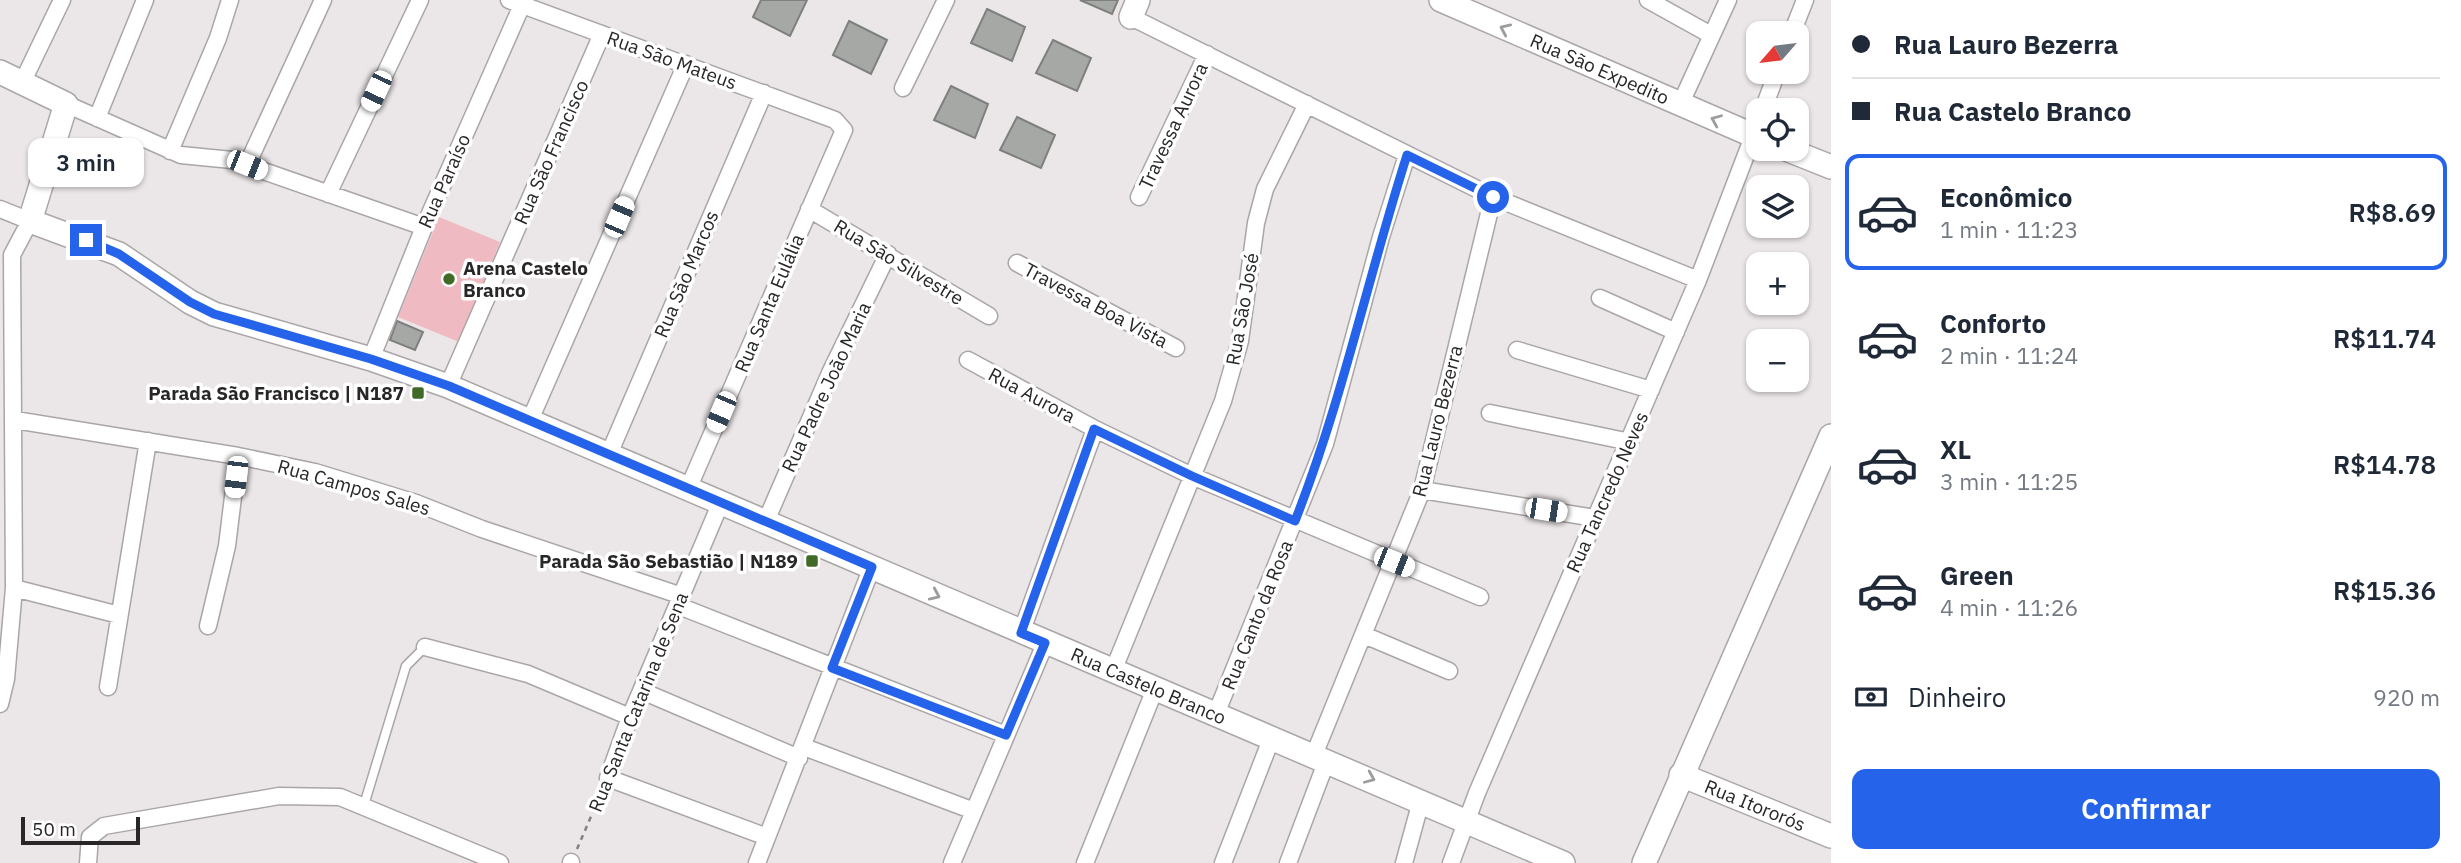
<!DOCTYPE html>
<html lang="pt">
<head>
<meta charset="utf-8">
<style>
	:root { --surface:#fff; --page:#f6f6f7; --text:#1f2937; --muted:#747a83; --line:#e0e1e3; --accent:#2563eb }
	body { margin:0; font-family:"IBM Plex Sans",sans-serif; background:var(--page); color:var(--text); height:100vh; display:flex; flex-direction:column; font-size:26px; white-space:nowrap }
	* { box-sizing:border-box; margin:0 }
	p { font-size:23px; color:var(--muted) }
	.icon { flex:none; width:38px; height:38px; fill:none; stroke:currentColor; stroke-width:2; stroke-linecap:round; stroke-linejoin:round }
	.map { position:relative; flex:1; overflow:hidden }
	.details { display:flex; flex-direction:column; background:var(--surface); width:630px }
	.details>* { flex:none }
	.top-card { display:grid; align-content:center; height:154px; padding:0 21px; background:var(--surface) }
	.needle { width:46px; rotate:242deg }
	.fabs { position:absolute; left:1746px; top:21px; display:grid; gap:14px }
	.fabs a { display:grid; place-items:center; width:63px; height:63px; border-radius:14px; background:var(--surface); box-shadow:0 2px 5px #0004; font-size:35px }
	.scale { position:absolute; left:21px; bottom:18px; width:119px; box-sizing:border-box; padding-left:7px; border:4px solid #282626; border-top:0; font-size:19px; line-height:24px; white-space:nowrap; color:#282626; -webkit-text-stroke:5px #fff; paint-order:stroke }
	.end { position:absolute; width:32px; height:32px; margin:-16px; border:9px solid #2563eb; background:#fff; box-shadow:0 0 0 4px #fff }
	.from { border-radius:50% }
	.bubble { position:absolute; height:49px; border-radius:14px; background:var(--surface); box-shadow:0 2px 5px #0004; font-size:23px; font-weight:600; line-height:49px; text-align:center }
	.car { position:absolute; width:21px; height:42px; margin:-21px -10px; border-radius:9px; box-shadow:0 0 5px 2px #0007; background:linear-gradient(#fff 24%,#345 0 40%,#fff 0 76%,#345 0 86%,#fff 0) }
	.top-card b { display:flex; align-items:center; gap:24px; height:66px; font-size:26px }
	.top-card b+b { border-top:2px solid var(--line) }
	.top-card i { width:18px; height:18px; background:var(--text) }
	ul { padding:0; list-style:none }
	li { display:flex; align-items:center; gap:21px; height:116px; margin:0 14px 10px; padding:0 7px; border:4px solid transparent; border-radius:14px }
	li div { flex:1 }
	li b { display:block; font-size:26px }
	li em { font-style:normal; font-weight:600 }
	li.active { border-color:var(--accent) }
	li>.icon { width:63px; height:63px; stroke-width:1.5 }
	.pay { display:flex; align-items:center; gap:18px; height:77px; padding:0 21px; font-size:26px }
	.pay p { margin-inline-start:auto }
	.cta { display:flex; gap:14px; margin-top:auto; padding:14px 21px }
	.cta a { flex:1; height:80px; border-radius:14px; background:var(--accent); color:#fff; font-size:28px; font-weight:600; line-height:80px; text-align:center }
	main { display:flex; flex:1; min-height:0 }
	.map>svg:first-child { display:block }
</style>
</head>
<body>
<main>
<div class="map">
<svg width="1831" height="863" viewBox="0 0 1831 863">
	<rect width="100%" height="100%" fill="#ebe6e7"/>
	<path fill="#f0bac3" d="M439,217l61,25 -41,100 -61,-25z"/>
	<path fill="#a6a8a5" stroke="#7e807d" stroke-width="2" d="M761,0h46l-17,36 -37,-19z
		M1080,0h38l-6,14z
		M987,9l38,18 -13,34 -41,-18z
		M849,21l38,19 -16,34 -38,-19z
		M1053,40l38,18 -14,33 -41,-18z
		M951,86l37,18 -13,34 -41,-18z
		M1017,117l38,18 -14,33 -41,-18z
		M397,321l26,11 -8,18 -25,-10z"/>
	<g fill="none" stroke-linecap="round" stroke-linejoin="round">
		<defs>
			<path id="lane" d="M364,805l42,-139 19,-19"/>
			<path id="street" d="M509,0l326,120 9,10 -156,359
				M1648,0l63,35
				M1131,17l362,180 205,83
				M1792,33l13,-33
				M22,83l40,-83
				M903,88l43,-88
				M66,104l115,51 51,5 192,67
				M1680,105l48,-105
				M1763,110l14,-38
				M97,118l48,-118
				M170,151l48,-113 12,-38
				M247,165l76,-165
				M328,194l92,-194
				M1139,197l68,-143
				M0,209l30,12 -18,34 2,333 -8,91 -6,25
				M809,209l180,107
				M1017,263l159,85
				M1600,298l76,34
				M1517,350l134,40
				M371,359l53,-132 98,-222
				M968,360l127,69 97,47 288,121
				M448,386l154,-352
				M1490,413l140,29
				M15,420l223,36 77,16 101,31 66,26 200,67
				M530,420l156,-356
				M609,454l155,-361
				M1422,490l173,28
				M721,502l-91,215 -22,61 159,59
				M766,521l65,-150 57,-117
				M14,588l105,27
				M679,606l327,129
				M208,626l19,-80 11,-90
				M1021,633l74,-204
				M1364,635l85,36
				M425,647l103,27 102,43
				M1113,671l110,-270 17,-60 16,-118 9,-34 42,-85
				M108,687l40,-246
				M642,691l157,67
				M1216,714l109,-270 56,-207 26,-82
				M804,747l170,64
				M1314,755l108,-265 71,-293
				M88,863l2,-26 14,-11 175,-30 61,1 160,66
				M571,863v-1
				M757,863l115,-296
				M952,863l93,-219
				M1085,863l70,-174
				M1223,863l49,-126
				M1288,863l39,-103
				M1404,863l17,-62
				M1451,863l26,-70 221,-513 61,-159"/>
			<g id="secondary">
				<path id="s1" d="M1441,0l318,138"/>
				<path d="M1131,17l7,-17"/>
				<path id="s2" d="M0,72l66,32 -36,117 89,33 71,48 24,12 157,45 77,27 1115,477"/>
				<path d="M1786,149l45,18"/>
				<path id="s3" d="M1681,775l150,61"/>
				<path d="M1644,863l187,-427"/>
			</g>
		</defs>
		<use href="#lane" stroke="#aaa6a6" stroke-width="11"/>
		<use href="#street" stroke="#aaa6a6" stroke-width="19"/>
		<use href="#secondary" stroke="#aaa6a6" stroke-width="26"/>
		<path stroke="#848181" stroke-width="2.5" stroke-dasharray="5 5" stroke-linecap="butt" d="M577,849l25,-58"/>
		<use href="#lane" stroke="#fff" stroke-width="8"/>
		<use href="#street" stroke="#fff" stroke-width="16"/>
		<use href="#secondary" stroke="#fff" stroke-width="23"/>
	</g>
	<defs><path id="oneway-chevron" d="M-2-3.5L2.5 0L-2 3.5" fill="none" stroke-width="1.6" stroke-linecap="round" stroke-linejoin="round" transform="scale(1.75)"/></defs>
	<g stroke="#9e9d9d">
		<use href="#oneway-chevron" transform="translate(1505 29) rotate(-156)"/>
		<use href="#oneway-chevron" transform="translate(1716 120) rotate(-157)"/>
		<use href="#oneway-chevron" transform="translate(935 595) rotate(24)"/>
		<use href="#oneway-chevron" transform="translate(1370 778) rotate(23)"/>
	</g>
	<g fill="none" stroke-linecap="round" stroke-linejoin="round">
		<path stroke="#2563eb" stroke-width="9" d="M86,240l33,14 71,48 24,12 157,45 78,27 423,181 -40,101 174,67 39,-92 -24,-10 73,-204 98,47 103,45c47,-119 73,-244 112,-366l86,42"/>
	</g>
	<g fill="#416a26" stroke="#fff" stroke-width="2.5">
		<circle cx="449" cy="279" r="7"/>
		<rect x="411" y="386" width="14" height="14" rx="3.5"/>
		<rect x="805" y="554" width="14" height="14" rx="3.5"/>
	</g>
	<g text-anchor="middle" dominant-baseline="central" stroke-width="7" stroke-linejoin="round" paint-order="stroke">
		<g font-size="19" fill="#282626" stroke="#fff">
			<text transform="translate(672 60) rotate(20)">Rua São Mateus</text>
			<text stroke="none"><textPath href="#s1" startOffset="173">Rua São Expedito</textPath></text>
			<text transform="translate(1173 126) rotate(-65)">Travessa Aurora</text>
			<text transform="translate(551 152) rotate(-66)">Rua São Francisco</text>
			<text transform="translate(444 181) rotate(-66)">Rua Paraíso</text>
			<text transform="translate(899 262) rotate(31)">Rua São Silvestre</text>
			<text transform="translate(686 274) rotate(-67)">Rua São Marcos</text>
			<text transform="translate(769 303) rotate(-67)">Rua Santa Eulália</text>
			<text transform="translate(1096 305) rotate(28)">Travessa Boa Vista</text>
			<text transform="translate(1242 309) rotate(-80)">Rua São José</text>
			<text transform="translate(826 387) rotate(-65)">Rua Padre João Maria</text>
			<text transform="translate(1032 395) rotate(28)">Rua Aurora</text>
			<text transform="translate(1437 421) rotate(-76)">Rua Lauro Bezerra</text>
			<text transform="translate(354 487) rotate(16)">Rua Campos Sales</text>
			<text transform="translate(1607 492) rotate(-66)">Rua Tancredo Neves</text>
			<text transform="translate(1257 615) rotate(-68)">Rua Canto da Rosa</text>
			<text stroke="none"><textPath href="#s2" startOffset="1410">Rua Castelo Branco</textPath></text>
			<text transform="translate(638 702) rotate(-68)">Rua Santa Catarina de Sena</text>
			<text stroke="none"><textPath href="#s3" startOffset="80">Rua Itororós</textPath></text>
		</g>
		<g font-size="19" font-weight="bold" fill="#282626" stroke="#fff" text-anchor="end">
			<text x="463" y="268" text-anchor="start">Arena Castelo<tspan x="463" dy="22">Branco</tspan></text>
			<text x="404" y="393">Parada São Francisco | N187</text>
			<text x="798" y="561">Parada São Sebastião | N189</text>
		</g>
	</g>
</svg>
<div class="fabs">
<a><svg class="needle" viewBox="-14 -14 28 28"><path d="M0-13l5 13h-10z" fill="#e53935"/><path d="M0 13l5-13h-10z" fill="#747a83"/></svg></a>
<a><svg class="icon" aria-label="locate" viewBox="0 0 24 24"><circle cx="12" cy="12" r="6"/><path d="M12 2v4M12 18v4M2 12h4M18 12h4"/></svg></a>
<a><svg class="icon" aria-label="layers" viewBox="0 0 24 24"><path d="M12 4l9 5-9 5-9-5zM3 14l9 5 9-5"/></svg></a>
<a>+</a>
<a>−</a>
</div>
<div class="scale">50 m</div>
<i class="end from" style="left:1493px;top:197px"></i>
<i class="end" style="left:86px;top:240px"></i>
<div class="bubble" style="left:28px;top:138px;width:116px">3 min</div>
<i class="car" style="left:376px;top:91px;rotate:205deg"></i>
<i class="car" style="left:247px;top:165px;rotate:112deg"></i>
<i class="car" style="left:619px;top:217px;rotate:23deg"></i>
<i class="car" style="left:721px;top:412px;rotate:203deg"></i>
<i class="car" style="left:236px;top:477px;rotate:187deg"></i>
<i class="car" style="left:1546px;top:510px;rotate:99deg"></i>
<i class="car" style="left:1394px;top:562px;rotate:112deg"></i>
</div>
<section class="details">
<div class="top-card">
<b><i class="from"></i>Rua Lauro Bezerra</b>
<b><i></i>Rua Castelo Branco</b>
</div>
<ul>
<li class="active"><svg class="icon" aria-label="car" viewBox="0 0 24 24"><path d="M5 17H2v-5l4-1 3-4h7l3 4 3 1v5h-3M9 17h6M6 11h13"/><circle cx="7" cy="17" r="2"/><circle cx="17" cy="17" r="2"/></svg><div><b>Econômico</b><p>1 min · 11:23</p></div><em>R$8.69</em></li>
<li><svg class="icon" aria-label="car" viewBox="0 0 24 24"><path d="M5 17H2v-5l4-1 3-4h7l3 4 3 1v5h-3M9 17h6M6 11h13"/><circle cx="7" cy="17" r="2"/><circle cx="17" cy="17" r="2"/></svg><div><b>Conforto</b><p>2 min · 11:24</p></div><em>R$11.74</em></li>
<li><svg class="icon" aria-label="car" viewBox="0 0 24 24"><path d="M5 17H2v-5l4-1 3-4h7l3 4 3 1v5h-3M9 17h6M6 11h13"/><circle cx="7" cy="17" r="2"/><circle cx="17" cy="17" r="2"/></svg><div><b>XL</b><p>3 min · 11:25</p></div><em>R$14.78</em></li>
<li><svg class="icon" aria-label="car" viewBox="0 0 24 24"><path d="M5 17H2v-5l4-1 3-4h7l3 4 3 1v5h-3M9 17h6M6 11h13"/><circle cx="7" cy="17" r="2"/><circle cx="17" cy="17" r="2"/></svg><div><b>Green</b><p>4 min · 11:26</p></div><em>R$15.36</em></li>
</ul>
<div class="pay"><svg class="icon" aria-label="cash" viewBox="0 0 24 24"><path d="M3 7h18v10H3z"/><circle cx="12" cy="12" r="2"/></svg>Dinheiro<p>920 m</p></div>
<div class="cta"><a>Confirmar</a></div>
</section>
</main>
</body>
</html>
